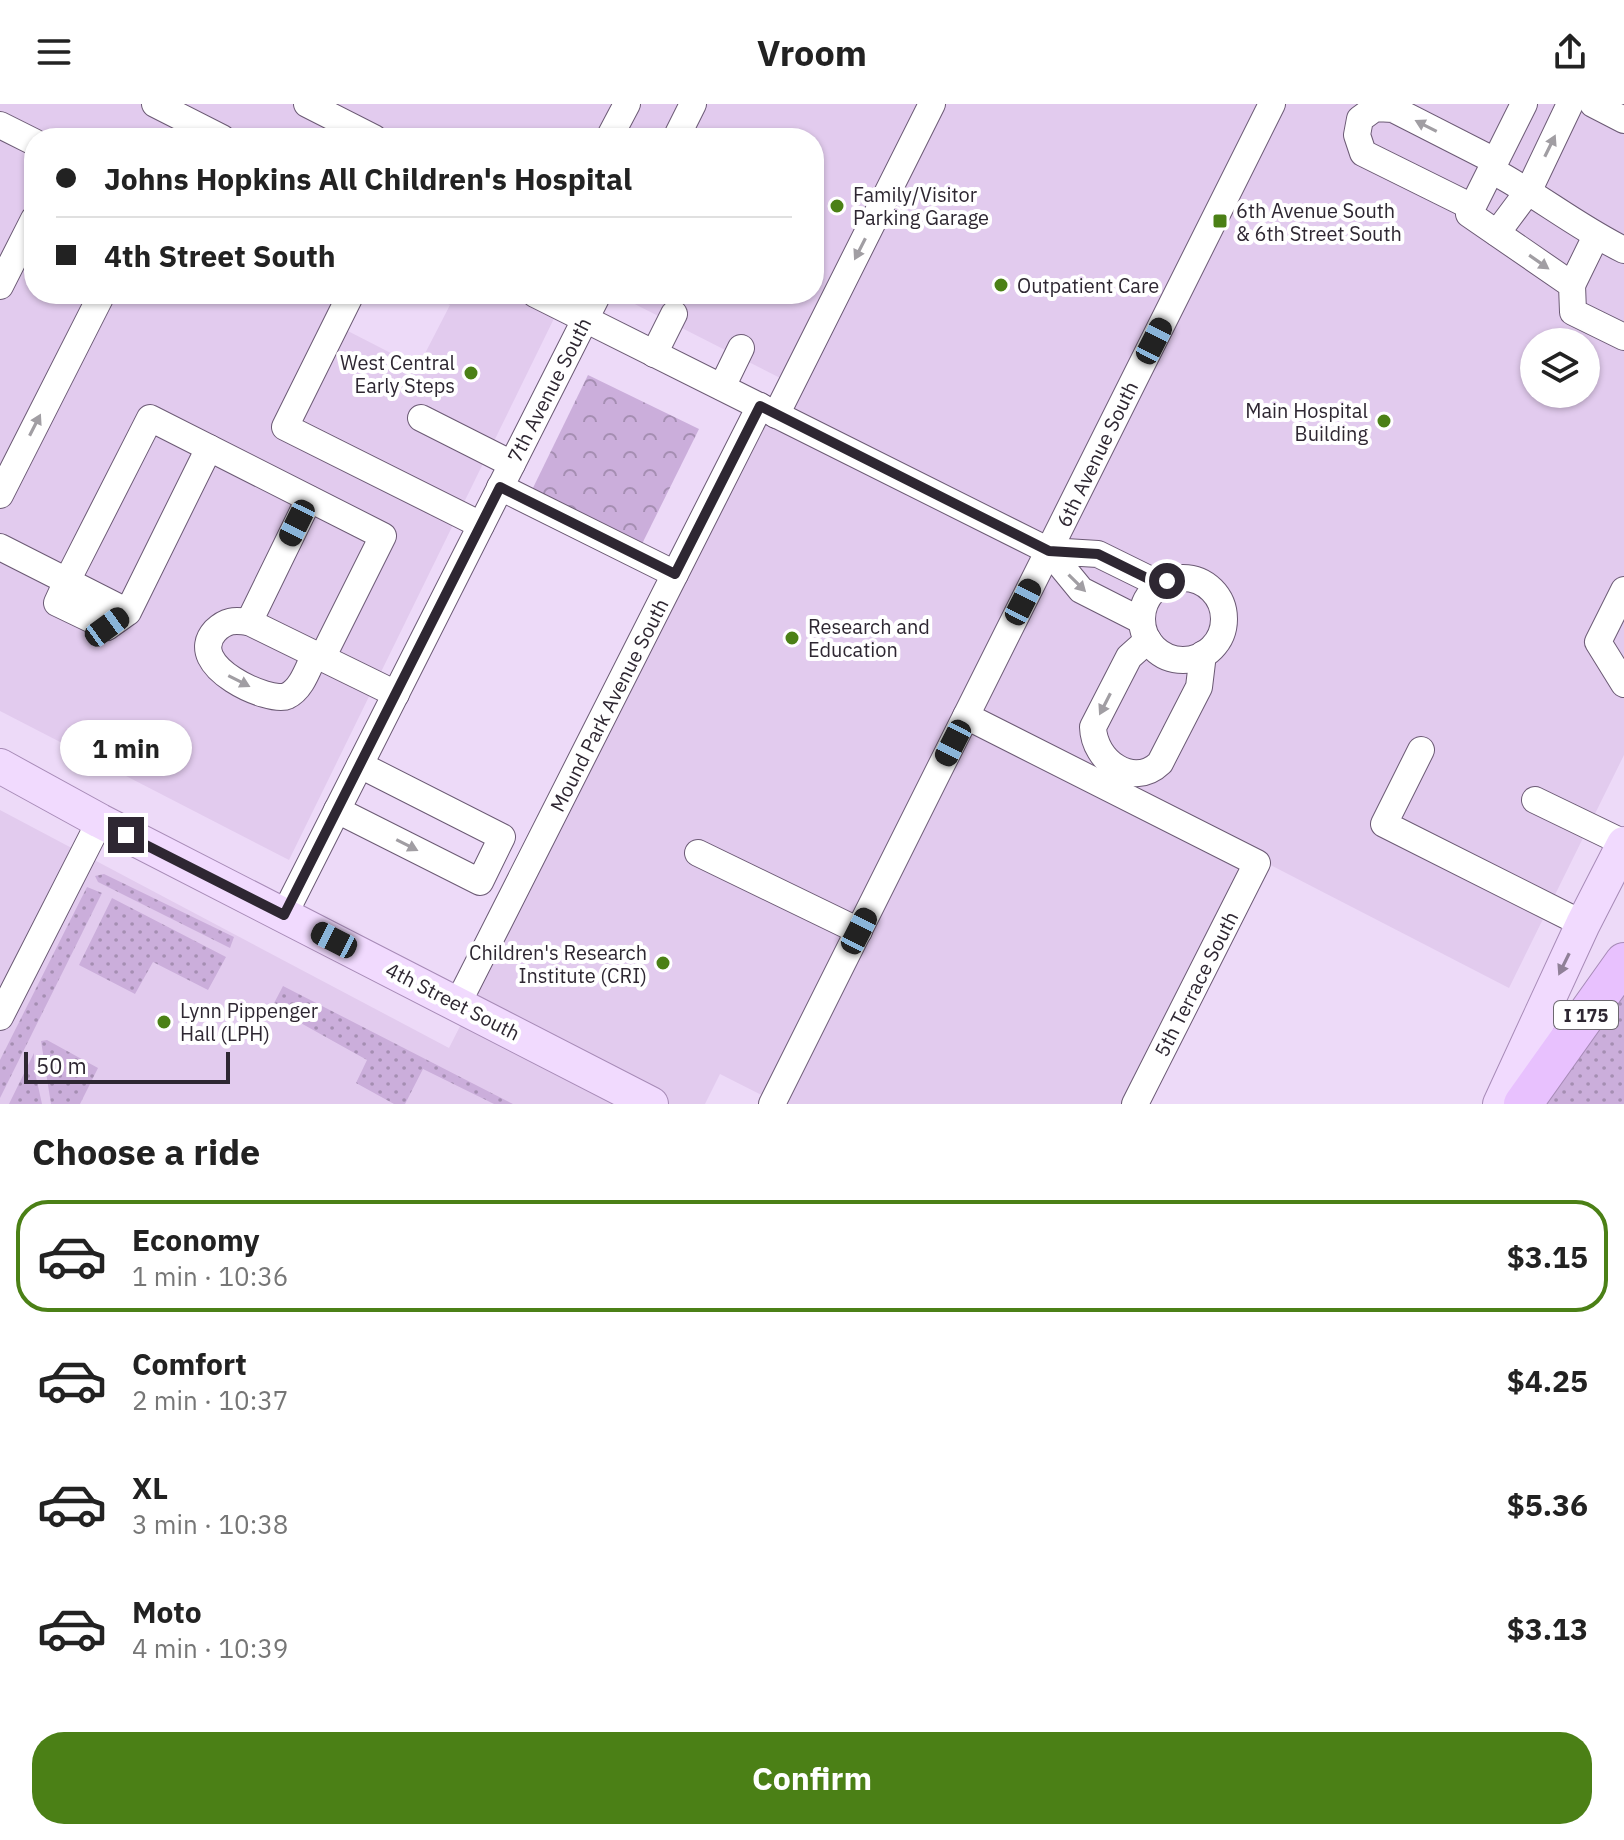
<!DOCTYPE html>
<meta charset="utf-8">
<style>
body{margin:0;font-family:"IBM Plex Sans",sans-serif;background:#f2f2f2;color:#222;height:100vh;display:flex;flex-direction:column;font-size:30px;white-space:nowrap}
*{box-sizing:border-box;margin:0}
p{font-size:26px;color:#767676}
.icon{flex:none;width:44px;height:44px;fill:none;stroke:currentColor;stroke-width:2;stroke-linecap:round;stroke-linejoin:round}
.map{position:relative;height:1000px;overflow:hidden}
.panel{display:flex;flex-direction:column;background:#fff;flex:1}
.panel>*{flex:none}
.banner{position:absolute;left:24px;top:24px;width:800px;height:176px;border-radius:32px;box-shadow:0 2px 6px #0004;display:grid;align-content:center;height:176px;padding:0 32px;background:#fff}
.buttons{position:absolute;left:1520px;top:224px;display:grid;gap:16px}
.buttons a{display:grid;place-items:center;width:80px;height:80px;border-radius:50%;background:#fff;box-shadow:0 2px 6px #0004;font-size:40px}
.scale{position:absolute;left:24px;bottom:20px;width:206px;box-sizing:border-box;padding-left:8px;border:4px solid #2e2732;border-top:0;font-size:22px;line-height:28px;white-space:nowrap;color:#2e2732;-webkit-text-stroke:6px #fff;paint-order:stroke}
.end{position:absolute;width:36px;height:36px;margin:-18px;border:10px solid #2e2732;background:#fff;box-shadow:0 0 0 4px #fff}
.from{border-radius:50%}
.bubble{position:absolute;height:56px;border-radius:28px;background:#fff;box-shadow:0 2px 6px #0004;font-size:26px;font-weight:800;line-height:56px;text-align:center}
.car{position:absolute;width:24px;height:48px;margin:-24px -12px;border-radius:10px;box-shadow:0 0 6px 2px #0007;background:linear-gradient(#222 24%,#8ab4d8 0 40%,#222 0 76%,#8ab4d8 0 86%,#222 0)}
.banner b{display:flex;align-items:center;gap:28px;height:76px;font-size:30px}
.banner b+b{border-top:2px solid #e0e0e0}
.banner i{width:20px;height:20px;background:#222}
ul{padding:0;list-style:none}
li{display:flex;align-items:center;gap:24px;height:112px;margin:0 16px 12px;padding:0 16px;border:4px solid transparent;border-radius:32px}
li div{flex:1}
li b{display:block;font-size:30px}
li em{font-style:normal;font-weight:800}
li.selected{border-color:#4b8016}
li>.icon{width:72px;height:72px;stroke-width:1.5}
h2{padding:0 32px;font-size:36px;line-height:96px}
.cta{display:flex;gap:16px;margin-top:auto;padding:16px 32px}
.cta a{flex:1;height:92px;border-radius:32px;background:#4b8016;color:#fff;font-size:32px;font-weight:800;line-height:92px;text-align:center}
header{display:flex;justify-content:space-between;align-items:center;height:104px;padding:0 32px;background:#fff;font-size:36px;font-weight:800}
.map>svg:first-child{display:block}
.built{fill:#e2cbee;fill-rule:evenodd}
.grass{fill:url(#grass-dots)}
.park{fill:url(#park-crowns)}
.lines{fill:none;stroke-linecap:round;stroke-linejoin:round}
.minor-casing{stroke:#6b5a74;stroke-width:28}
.major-casing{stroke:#a78bb7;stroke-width:36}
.highway-casing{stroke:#a78bb7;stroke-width:40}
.minor{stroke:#fff;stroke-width:26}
.major{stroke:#f1dafe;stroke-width:34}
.highway{stroke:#e8c1fe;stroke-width:38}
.oneway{fill:#a19ea3}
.oneway2{fill:#908098}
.route{stroke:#2e2732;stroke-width:10}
.poi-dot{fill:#4b8016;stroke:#fff;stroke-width:3}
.labels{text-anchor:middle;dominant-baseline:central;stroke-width:8;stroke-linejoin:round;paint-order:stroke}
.shield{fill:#fff;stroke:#6d6870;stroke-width:2}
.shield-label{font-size:18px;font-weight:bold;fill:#2e2732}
.poi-label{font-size:20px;fill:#2e2732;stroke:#fff;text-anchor:start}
.street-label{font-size:20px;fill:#2e2732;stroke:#fff}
</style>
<header><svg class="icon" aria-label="menu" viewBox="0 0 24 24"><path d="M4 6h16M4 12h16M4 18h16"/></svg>Vroom<svg class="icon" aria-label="share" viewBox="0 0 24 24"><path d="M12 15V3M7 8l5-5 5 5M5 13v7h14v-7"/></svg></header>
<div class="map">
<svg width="1624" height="1000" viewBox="0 0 1624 1000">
<defs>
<pattern id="grass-dots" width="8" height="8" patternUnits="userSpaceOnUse" patternTransform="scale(2)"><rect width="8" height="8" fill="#cbaedb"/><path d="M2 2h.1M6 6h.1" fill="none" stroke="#a58eb2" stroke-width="1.8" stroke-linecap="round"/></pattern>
<pattern id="park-crowns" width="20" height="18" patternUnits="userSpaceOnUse" patternTransform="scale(2)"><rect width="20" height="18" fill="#cbaedb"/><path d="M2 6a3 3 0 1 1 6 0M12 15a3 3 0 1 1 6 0" fill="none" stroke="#a58eb2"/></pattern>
</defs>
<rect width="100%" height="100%" fill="#eddaf8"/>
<path class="built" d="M0,0h1624v651l-115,233 -260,-134 -127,250h-343l-59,-30 -15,30h-705v-294l449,238 337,-667 -171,-87h199v-156h-780v156h327l-17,35 74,38 32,-62 -20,-11h136l-277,566 -289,-149zM1534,238h52v52h-52z"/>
<g class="grass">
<path d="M104,770l130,63 -4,11 -132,-66 -3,-6z"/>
<path d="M87,783l15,6 -102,205v-38z"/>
<path d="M112,794l114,59 -18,33 -55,-28 -18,32 -56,-29z"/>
<path d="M283,882l230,118h-19l-71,-35 -18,35h-11l-38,-21 11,-23 -95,-53z"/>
<path d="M1624,889v111h-78z"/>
<path d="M47,936l51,28 -18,36h-29l-10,-63z"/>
<path d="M34,949v15l8,36h-33z"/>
</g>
<path class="park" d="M588,271l111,54 -58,117 -110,-54z"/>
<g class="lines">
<g class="minor-casing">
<g id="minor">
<path d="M155,0l67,34"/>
<path d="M307,0l67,34"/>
<path d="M1524,0l-55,110 103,71 1,27 51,25"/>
<path d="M1593,0l31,16"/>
<path d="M0,21l34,17"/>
<path d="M609,34l18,-34"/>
<path d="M676,34l17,-34"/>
<path d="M1491,66c46,24 86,57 133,80"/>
<path d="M1472,103l-109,-54 -6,-18 3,-16 15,-11 18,1 102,52"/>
<path d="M1497,129l32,-43 41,-86"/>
<path d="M1572,181l24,-49"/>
<path d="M0,182l34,-67"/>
<path d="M351,190l-66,133 196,98"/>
<path d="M535,190l514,257"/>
<path d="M654,250l20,-40"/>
<path d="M722,283l19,-39"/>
<path d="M776,311l156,-311"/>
<path d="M421,314l91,46"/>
<path d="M500,383l175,87"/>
<path d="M0,391l102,-201"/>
<path d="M309,395l-60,123 147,72"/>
<path d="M0,443l67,34 83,-163 233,118 -61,122"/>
<circle cx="1183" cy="515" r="41"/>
<path d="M1624,486l-26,52 26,42"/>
<path d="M128,508l-21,15 -50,-24 10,-22 61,31 81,-164"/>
<path d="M1142,517l-61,-31 -32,-39 49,3 63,31"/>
<path d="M249,518c-15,-2 -23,-2 -34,9 -32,35 56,73 72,65 15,-7 21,-28 28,-42"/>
<path d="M1148,536l-19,17 -36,70c1,34 40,62 67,36l39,-76 4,-33"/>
<path d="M966,612l291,147 -122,241"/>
<path d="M1421,646l-37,74 199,100"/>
<path d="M1535,696l89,43"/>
<path d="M337,706l143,72 22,-45 -142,-72"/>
<path d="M698,749l161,78"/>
<path d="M284,811l314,-621"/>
<path d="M458,899l302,-597"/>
<path d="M0,913l100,-196"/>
<path d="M772,1000l500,-1000"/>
</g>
</g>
<g class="major-casing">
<g id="major">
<path d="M0,662l100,55 551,283"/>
<path d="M1500,1000l83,-180 41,-80"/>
</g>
</g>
<g class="highway-casing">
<path id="highway" d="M1523,1000l101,-142"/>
</g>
<use href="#minor" class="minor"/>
<use href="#major" class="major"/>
<use href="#highway" class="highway"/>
</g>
<defs><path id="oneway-solid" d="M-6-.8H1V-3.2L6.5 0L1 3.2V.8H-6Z" transform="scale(2)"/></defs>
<g class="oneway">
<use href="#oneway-solid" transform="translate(1426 22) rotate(-153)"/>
<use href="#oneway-solid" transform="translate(1550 42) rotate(-64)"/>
<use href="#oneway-solid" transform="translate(860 145) rotate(117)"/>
<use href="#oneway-solid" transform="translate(1539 158) rotate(35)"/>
<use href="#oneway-solid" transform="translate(35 321) rotate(-63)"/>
<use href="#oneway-solid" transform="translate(1077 479) rotate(45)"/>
<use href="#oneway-solid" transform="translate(239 577) rotate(27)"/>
<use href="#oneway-solid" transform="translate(1105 600) rotate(117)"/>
<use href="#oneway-solid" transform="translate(407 741) rotate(27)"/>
</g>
<use class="oneway2" href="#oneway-solid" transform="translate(1564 860) rotate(116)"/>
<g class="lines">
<path class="route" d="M126,731l158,80 216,-428 175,87 85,-168 289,145 49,3 63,31 6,-4"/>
</g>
<g class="poi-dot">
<circle cx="837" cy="102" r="8"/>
<rect x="1212" y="109" width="16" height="16" rx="4"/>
<circle cx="1001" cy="181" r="8"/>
<circle cx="471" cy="269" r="8"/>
<circle cx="1384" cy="317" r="8"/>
<circle cx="792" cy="534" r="8"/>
<circle cx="663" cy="859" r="8"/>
<circle cx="164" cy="918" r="8"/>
</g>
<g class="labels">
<rect class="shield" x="1554" y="897" width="64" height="28" rx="6"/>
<g class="shield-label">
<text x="1586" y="911">I 175</text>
</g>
<g class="poi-label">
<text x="853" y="90">Family/Visitor<tspan x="853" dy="23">Parking Garage</tspan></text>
<text x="1236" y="106">6th Avenue South<tspan x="1236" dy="23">&amp; 6th Street South</tspan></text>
<text x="1017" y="181">Outpatient Care</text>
<text x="455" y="258" text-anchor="end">West Central<tspan x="455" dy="23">Early Steps</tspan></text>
<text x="1368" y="306" text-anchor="end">Main Hospital<tspan x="1368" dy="23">Building</tspan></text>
<text x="808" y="522">Research and<tspan x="808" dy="23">Education</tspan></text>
<text x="647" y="848" text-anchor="end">Children's Research<tspan x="647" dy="23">Institute (CRI)</tspan></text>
<text x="180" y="906">Lynn Pippenger<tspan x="180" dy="23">Hall (LPH)</tspan></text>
</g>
<g class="street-label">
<text transform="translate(549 286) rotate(-63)">7th Avenue South</text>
<text transform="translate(1097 350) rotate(-64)">6th Avenue South</text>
<text transform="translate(609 601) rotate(-63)">Mound Park Avenue South</text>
<text transform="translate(1196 880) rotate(-63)">5th Terrace South</text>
<text transform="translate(453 897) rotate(27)">4th Street South</text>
</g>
</g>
</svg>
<div class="buttons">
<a><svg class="icon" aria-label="layers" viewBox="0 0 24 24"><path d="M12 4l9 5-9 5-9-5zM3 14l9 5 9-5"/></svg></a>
</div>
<div class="scale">50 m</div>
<i class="end from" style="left:1167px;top:477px"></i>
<i class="end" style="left:126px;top:731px"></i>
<div class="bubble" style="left:60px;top:616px;width:132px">1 min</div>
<i class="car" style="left:1154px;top:237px;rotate:27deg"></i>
<i class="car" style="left:297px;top:419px;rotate:206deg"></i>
<i class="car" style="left:1023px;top:498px;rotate:27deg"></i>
<i class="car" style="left:107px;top:523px;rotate:54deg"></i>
<i class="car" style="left:953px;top:639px;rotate:207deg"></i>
<i class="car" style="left:859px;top:827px;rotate:27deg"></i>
<i class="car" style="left:334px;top:836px;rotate:297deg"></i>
<div class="banner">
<b><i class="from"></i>Johns Hopkins All Children's Hospital</b>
<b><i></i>4th Street South</b>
</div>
</div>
<section class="panel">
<h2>Choose a ride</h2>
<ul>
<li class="selected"><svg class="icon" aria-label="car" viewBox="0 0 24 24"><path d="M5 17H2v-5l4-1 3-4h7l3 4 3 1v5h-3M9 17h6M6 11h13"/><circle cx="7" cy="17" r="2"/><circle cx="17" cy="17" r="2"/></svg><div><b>Economy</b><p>1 min · 10:36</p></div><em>$3.15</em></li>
<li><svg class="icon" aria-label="car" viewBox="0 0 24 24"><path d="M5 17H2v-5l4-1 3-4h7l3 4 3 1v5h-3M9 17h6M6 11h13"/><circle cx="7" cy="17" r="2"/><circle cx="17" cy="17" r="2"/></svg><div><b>Comfort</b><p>2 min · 10:37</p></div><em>$4.25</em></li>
<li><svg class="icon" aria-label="car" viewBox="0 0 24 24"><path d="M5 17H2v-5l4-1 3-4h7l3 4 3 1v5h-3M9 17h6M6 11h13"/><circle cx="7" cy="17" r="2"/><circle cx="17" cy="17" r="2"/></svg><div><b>XL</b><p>3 min · 10:38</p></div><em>$5.36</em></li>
<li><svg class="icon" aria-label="car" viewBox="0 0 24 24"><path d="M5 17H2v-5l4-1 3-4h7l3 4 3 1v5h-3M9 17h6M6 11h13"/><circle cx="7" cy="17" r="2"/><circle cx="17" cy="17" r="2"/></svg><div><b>Moto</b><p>4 min · 10:39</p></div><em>$3.13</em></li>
</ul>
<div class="cta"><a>Confirm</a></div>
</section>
